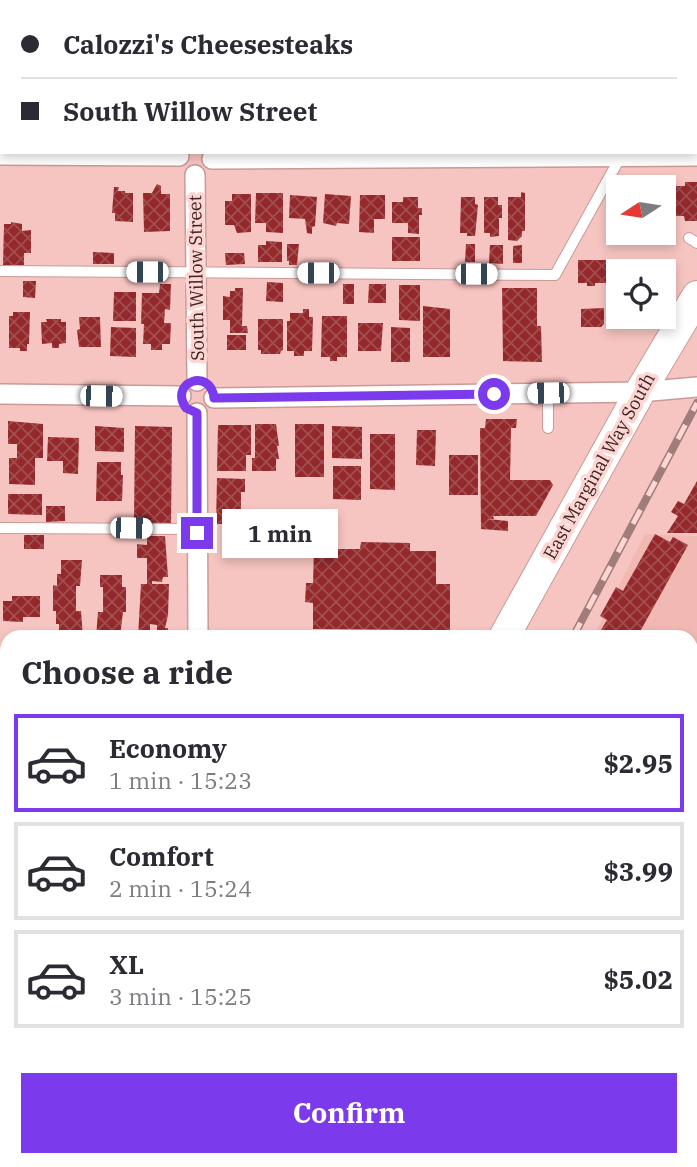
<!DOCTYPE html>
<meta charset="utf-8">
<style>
body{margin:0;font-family:"IBM Plex Serif",serif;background:#f2f2f3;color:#2b2b33;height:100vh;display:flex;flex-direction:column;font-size:26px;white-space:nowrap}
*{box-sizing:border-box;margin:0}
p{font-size:23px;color:#7c7c81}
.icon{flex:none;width:38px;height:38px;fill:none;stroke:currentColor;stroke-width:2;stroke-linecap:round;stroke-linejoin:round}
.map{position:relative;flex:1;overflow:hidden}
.drawer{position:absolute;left:0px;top:630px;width:698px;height:537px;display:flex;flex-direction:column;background:#fff;border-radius:21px 21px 0 0;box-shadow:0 4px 10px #0003}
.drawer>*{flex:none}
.guide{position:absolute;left:0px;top:0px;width:698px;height:154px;box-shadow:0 4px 10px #0003;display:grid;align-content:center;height:154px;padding:0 21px;background:#fff}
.needle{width:46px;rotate:258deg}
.controls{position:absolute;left:606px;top:175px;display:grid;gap:14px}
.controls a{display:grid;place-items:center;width:70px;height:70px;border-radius:0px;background:#fff;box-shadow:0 4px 10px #0003;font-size:35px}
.end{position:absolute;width:32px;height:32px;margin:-16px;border:9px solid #7c3aed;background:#fff;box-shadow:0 0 0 4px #fff}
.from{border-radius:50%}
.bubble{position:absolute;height:49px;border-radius:0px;background:#fff;box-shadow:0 4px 10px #0003;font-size:23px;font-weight:700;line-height:49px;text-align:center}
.car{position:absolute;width:21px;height:42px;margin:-21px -10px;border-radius:9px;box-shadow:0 0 5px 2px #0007;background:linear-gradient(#fff 24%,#345 0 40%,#fff 0 76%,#345 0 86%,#fff 0)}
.guide b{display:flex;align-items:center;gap:24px;height:66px;font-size:26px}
.guide b+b{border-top:2px solid #e1e1e2}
.guide i{width:18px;height:18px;background:#2b2b33}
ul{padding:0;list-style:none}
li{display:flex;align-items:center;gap:21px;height:98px;margin:0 14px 10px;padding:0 7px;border:4px solid #e1e1e2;border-radius:0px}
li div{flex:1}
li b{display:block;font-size:26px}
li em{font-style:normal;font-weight:700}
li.active{border-color:#7c3aed}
li>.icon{width:63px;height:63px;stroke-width:1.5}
h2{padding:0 21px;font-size:32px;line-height:84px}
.action{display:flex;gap:14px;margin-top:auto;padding:14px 21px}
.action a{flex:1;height:80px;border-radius:0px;background:#7c3aed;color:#fff;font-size:28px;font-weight:700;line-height:80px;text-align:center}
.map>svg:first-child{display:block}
.built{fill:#f1b8b4}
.grass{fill:url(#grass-tufts)}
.building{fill:url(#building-cross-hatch)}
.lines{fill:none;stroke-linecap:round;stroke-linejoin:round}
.service-casing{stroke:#c99a96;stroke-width:12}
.minor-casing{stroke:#c99a96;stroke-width:22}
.tertiary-casing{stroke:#c99a96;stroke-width:27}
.primary-casing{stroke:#c99a96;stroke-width:32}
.service{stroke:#fff;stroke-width:10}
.minor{stroke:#fff;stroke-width:19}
.tertiary{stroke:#fff;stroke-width:24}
.primary{stroke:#fff;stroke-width:30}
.rail-casing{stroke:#a07c7a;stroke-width:8}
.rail{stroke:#fed5d2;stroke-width:5;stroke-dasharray:16;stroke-linecap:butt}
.route{stroke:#7c3aed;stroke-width:9}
.labels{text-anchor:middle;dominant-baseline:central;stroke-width:7;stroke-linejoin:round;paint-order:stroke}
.street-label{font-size:18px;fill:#382524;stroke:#fed5d2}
</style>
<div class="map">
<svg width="697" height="1167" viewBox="0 0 697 1167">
<defs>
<pattern id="grass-tufts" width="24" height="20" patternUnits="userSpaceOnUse" patternTransform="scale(1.75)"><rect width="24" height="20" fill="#de938e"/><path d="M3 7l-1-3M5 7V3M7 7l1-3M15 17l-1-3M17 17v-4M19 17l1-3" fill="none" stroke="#b57874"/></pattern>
<pattern id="building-cross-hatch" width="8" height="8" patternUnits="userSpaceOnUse" patternTransform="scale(1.75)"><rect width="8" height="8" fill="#95282b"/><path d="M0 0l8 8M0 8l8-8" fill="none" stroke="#a04e50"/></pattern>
</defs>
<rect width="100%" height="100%" fill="#f7c5c1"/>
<g class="built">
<path d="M645,534l52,2v631h-180l-2,-7h176v-523h-98z"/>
<path d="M0,695h7v465h166l-4,7h-169z"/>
<path d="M300,1160h178l2,7h-184z"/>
</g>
<path class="grass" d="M39,1160h134l-4,7h-134z"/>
<g class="building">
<path d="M685,182h12v39h-12l-1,-5h-21v-30h22z"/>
<path d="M157,184l4,2v8h9v37l-26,1 -1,-39h9z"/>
<path d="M114,187h5l-1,4h7v2h8v29l-18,-1v-8h-3z"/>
<path d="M521,192l4,1v38h-3v5l-5,5 -9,-1v-43h13z"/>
<path d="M256,193h27v40l-17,-1v-9h-11z"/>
<path d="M232,194h19v38l-14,1 -3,-8h-9v-24h7z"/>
<path d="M325,194l26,2 -2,28 -12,-1 -1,3 -13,-3z"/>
<path d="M290,195l27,2 -2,29 -3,1v7l-5,-1 -2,-14 -16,-1z"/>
<path d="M360,195h25v24h-11v14l-15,-1z"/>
<path d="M403,197h15v11h4v7h-3v19l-11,-1v-10h-16v-21h11z"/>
<path d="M461,197h14v7l3,1 -3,31h-8v-3h-7z"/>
<path d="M484,197h14v8h4v13h-3v18l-9,1v-4h-6z"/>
<path d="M11,222l11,2v7l9,-1v23h-7v12h-21l1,-41h7z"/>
<rect x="392" y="237" width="28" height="24"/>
<path d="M266,241l16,1v20h-24v-17h8z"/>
<path d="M287,244h12l-2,21h-8v-4h-2z"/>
<path d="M466,244h9v18h-10z"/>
<path d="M490,245h13v19l-14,-1z"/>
<path d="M522,245v18h-9v-17z"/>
<path d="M93,252l21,1v11h-21z"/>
<path d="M225,253h19l1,11 -19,1z"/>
<path d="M578,260h88v22h-3v-11h-45v16h-11v-4h-12v3h-8v-3h-9z"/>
<path d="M23,281h13l-1,17 -12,-1z"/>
<path d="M267,282l16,1v19l-17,-1z"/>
<path d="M160,284h11l-1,26 -5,-1 -1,14h7l-1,21h-8v6h-11v-6h-8l1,-20h-3l1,-31h17z"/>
<rect x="343" y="284" width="11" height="20"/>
<path d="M369,284h17v19h-18z"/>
<path d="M399,285h21v36l-21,-1z"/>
<path d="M235,288h8l-1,38h5l1,7h-18v-13h-7v-24l7,1v-6h5z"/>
<path d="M502,288h35v38h4l1,36 -39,-1z"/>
<path d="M114,292h22v29h-23z"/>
<path d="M614,305h4v12h26v6l-4,4 -31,1v-20h5z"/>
<path d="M423,306l27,3v48h-27z"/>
<path d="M604,308v16l-3,3h-20v-18z"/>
<path d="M303,309h6v8h4l-1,34h-8v5h-10v-5h-7v-30h3v-8h13z"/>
<path d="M13,312h17l-1,32h-2v7h-7v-3h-11v-32h4z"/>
<path d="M322,316h25v41h-10v4h-7v-4h-9z"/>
<path d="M79,317h21l1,30h-22l-2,-17 3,-1z"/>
<path d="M46,319h15v3h5v21l-7,1v4h-7v-5l-10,1 -1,-22h6z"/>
<path d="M258,319h25v31l-2,1 -1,3h-19v-4h-3z"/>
<path d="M358,323h25l-2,28h-23z"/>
<path d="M111,327l25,1v29l-26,-1z"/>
<path d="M391,327l19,1v34h-19z"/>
<rect x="227" y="335" width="19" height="15"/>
<path d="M486,419h31l-1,9h-5l-1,52h40l3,5 -17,31h-43l1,3h-7l21,2v10l-27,-2 -1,-101h5z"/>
<path d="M8,421l35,3v34h-8v27l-26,-1v-26h8v-14h-9z"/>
<path d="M255,424h21l3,22h-2l2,13h-3v12h-24v-13h3z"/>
<rect x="295" y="424" width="29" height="53"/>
<path d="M218,425h33v30h-5v16h-29z"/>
<path d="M95,426l29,2v24l-29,-1z"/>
<path d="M135,426l37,1 -1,101h-27v-7h-10z"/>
<path d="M332,426l30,1v32l-30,-1z"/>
<path d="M417,430h19l-1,36 -19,-1z"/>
<path d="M370,434h25v56l-25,-1z"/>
<path d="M48,437l31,1 -1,36 -15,-1v-12h-16z"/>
<rect x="449" y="455" width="29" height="40"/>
<path d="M97,462h24v13h2l-1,26h-26z"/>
<path d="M333,466h28v34l-28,-1z"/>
<path d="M217,478l28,1v13h-4v19h4v13h-29z"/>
<path d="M697,481v52h-30l11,-17 -7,-4 7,-11 6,3z"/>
<path d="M8,494h34v21l-34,-1z"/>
<path d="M46,506h19v15l-19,1z"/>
<path d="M655,534l15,8 3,-5 15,8 -51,92h-24l-12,-7 6,-10 -7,-4 16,-29 7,4z"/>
<rect x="24" y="535" width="20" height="14"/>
<path d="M147,536h18l3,41h-5l-1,5 -10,-1v3h17l-1,31 -3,13h3v9h-11v-12l-7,-1v13h-12l3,-53h6v-26h-10v-14l10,1z"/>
<path d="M361,542l49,1v8h26v33h14v53h-26v-7l-111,-1v-26l-8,-1 1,-19h7l1,-34h46z"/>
<path d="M61,560h21l-2,26h-4v25h5l2,26 -24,-1v-12h-3v-13h-3v-26l4,1v-12h4z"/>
<path d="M100,575h22v12h4v25h-3l-3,25h-24l2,-25h5v-25h-3z"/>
<path d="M12,596h28v21h-17v5l-20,-1v-20h9z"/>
<path d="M0,982l7,4v109l-7,-4z"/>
<path d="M691,1155l4,12h-176l-1,-7h173z"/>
<path d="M350,1160h31l1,7h-31z"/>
<path d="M395,1160h35l2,7h-35z"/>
</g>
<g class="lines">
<g class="service-casing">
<g id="service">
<path d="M0,33h2"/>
<path d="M689,238l8,5"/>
<path d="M0,271l555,4 66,-119"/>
<path d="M548,428v-35"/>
<path d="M0,528l197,1"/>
<path d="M285,636v1"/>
<path d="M251,637v-1"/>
<path d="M321,1160l1,7"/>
<path d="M290,1167l3,-7"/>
</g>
</g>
<g class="minor-casing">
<g id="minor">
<path d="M197,2v-2"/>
<path d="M0,155l179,1"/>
<path d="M212,159l485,-3"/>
<path d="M195,175l2,206"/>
<path d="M0,394l181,2"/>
<path d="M214,398l426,-6 57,-5"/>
<path d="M197,413l1,224"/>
<path d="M233,1160l11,7"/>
<path d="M498,1160l2,7"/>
</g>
</g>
<g class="tertiary-casing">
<g id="tertiary">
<path d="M682,0v2"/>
<path d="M696,68l1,2"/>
<path d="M0,666h7"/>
</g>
</g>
<g class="primary-casing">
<g id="primary">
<path d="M504,637l136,-245 57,-96"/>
<path d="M209,1167l4,-7"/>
</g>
</g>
<use href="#service" class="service"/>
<use href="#minor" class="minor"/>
<use href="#tertiary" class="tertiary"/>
<use href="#primary" class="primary"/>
<g class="rail-casing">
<g id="rail">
<path d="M573,637l124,-234"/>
<path d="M691,1112l6,28"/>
<path d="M491,1160l1,7"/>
<path d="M281,1167l3,-7"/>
</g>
</g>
<use href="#rail" class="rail"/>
</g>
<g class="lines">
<path class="route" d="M197,533v-120l-11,-5c-18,-26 25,-41 28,-10l280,-4"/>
</g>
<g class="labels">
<g class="street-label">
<text transform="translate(196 278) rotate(-91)">South Willow Street</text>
<text transform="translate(599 466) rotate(-61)">East Marginal Way South</text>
</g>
</g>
</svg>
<div class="controls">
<a><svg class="needle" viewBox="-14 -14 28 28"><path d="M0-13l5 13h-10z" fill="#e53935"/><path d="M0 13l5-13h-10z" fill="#7c7c81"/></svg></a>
<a><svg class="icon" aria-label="locate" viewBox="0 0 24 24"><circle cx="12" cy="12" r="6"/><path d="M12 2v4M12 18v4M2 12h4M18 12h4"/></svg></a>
</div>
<i class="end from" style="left:494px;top:394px"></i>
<i class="end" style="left:197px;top:533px"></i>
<div class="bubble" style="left:222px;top:509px;width:116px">1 min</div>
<i class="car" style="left:147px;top:272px;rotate:270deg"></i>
<i class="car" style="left:318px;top:273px;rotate:270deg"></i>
<i class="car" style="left:476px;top:274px;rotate:90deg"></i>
<i class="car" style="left:548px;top:393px;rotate:269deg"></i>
<i class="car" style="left:101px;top:396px;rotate:91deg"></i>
<i class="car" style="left:131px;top:528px;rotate:91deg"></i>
<div class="guide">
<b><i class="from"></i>Calozzi's Cheesesteaks</b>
<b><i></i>South Willow Street</b>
</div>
<section class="drawer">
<h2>Choose a ride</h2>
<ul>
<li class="active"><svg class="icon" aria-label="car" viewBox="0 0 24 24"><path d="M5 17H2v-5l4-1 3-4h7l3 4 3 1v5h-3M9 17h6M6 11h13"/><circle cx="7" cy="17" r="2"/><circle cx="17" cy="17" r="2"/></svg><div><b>Economy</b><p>1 min · 15:23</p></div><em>$2.95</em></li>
<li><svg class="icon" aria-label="car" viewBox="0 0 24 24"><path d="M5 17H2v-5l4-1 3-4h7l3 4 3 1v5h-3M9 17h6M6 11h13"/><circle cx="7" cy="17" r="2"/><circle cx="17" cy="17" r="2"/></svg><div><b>Comfort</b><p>2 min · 15:24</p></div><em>$3.99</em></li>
<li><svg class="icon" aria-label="car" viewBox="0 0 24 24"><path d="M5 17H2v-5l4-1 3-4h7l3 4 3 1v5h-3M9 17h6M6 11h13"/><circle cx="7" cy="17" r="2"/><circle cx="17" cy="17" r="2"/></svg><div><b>XL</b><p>3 min · 15:25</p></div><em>$5.02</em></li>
</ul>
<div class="action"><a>Confirm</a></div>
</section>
</div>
